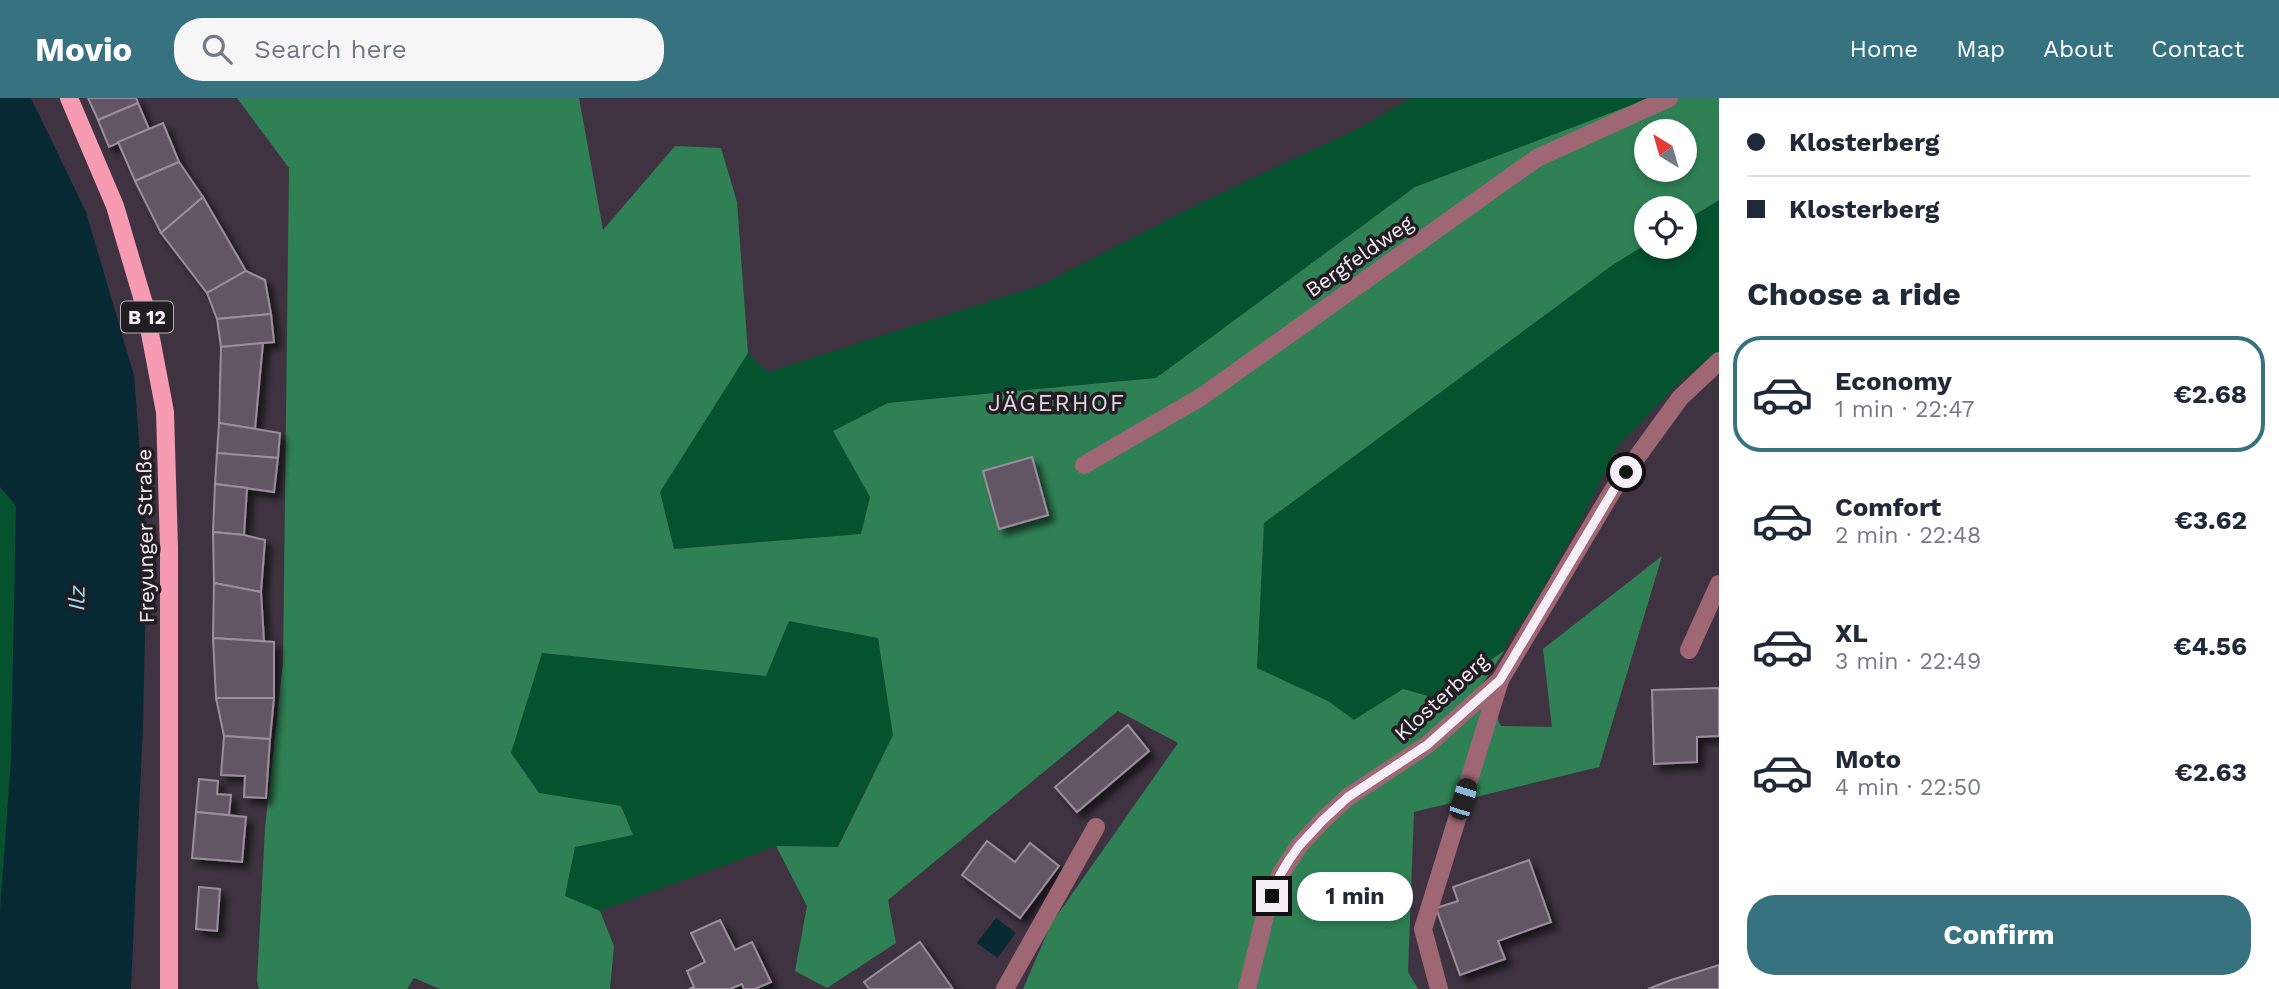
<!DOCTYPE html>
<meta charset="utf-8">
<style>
body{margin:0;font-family:"Work Sans",sans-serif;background:#f6f6f7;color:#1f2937;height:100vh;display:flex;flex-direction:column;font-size:26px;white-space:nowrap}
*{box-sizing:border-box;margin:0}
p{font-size:23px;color:#747a83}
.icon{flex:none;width:38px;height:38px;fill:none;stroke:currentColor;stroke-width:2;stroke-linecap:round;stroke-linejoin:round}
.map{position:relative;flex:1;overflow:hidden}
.sheet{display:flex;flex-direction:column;background:#fff;width:560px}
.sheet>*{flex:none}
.guide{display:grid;align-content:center;height:154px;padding:0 28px;background:#fff}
.needle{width:46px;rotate:323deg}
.fabs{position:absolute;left:1634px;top:21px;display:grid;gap:14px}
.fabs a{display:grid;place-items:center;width:63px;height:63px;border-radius:50%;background:#fff;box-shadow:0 4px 10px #0003;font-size:35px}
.end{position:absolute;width:32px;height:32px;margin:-16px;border:9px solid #f5eef7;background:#111;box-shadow:0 0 0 4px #111}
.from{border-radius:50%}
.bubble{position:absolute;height:49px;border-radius:24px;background:#fff;box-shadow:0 4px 10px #0003;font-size:23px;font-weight:700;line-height:49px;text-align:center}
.car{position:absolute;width:21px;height:42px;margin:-21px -10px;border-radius:9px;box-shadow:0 0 5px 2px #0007;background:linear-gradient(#222 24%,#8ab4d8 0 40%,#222 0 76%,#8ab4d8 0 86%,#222 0)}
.guide b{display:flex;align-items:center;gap:24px;height:66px;font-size:26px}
.guide b+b{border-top:2px solid #e0e1e3}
.guide i{width:18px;height:18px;background:#1f2937}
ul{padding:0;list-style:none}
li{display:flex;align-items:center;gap:21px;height:116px;margin:0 14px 10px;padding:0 14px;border:4px solid transparent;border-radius:28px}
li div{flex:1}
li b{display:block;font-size:26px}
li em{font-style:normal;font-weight:700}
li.current{border-color:#367280}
li>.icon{width:63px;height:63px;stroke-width:1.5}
h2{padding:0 28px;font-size:32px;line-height:84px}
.action{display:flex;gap:14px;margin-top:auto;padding:14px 28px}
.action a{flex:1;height:80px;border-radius:28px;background:#367280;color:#fff;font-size:28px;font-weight:700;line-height:80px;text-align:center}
header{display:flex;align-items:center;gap:42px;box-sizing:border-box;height:98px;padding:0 35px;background:#367280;color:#fff}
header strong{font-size:33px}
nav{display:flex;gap:38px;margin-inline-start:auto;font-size:24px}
.search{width:490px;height:63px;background:#f6f6f7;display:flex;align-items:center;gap:18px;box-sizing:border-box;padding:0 24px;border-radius:28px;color:#747a83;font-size:26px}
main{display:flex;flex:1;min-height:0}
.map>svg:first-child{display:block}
.green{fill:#05522f}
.forest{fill:#2f8155;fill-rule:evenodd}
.water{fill:#072933}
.building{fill:#625665;stroke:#9b8d9d;stroke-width:2;filter:url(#shadow)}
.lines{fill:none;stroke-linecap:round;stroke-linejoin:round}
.minor{stroke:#9f6774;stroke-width:18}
.major{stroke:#f79bb2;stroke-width:18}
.route{stroke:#f5eef7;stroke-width:9}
.labels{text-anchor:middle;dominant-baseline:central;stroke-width:7;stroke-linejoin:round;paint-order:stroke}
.shield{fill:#221d23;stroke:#b6afb7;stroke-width:2}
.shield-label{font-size:19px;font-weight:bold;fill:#f5eef7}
.street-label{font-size:21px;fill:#f5eef7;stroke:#221d23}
.neighbourhood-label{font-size:23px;letter-spacing:2px;fill:#e4d5e7;stroke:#221d23}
.water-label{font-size:23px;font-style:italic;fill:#95dff9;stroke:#221d23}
</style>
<header>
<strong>Movio</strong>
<div class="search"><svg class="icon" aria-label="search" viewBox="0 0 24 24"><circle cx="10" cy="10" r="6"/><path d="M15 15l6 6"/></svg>Search here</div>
<nav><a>Home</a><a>Map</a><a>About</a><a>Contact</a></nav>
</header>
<main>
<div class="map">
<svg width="1719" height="891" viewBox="0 0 1719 891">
<defs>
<filter id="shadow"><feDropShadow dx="6" dy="6" stdDeviation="3.5" flood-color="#0009"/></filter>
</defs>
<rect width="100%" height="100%" fill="#3f3341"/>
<g class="green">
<path d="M1411,0h239l-235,89 -259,191 -268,25 -55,28 37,66 -9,37 -187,15 -14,-57 88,-139 20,19 273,-87 161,-83 159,-75z"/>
<path d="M1719,102v151l-39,31 -63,65 -34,70 -53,94 -21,28 -4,11 -70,48 -32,-9 -49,32 -26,-20 -71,-33 7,-145 350,-259 33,-20v3h38v-26z"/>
<path d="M0,389l16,18 -5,255 -11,150z"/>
<path d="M789,523l89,17 15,97 -56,112 -61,-1 -176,65 -35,-15 10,-49 57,-13 -10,-27 -83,-14 -28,-41 31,-99 224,23z"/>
</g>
<path class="forest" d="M237,0h342l24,132 72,-84 46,2 16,54 11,151 -88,139 14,57 187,-15 9,-37 -37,-66 55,-28 268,-25 259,-191 235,-89h69v102l-34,21v-13h-38v36l-33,20 -350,259 -7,145 71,33 26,19 49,-31 32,9 70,-48 -29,44 19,20 6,12 51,1 -9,-78 119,-93 -63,211 -185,45 -6,160 10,17h-395l28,-65 127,-181 -60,-32 -230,189 8,43 -69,45 -32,-17 12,-65 -31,-60 62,1 55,-112 -15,-97 -89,-17 -23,55 -224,-23 -31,100 28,40 82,13 12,29 -58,12 -10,49 35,15 14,35 -4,43h-170l-26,-11 -7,11h-148l-2,-8 8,-153 18,-165 6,-495zM1647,33h38v39h-38z"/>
<g class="water">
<path d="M0,0h31l55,114 48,163 13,170 -4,179 -12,265h-131v-79l11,-150 5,-254 -16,-19z"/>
<path d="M996,820l20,15 -19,25 -20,-15z"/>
</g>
<g class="building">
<path d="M88,0h48l2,5 -40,17z"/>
<path d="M138,5l11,26 -40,18 -11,-27z"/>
<path d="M163,25l16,39 -44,19 -17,-39z"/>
<path d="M179,64l24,35 -42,36 -26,-52z"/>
<path d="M203,99l43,74 -39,22 -46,-60z"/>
<path d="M246,173l19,9 6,34 -54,5 -10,-26z"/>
<path d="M271,216l3,28 -53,5 -4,-28z"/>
<path d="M263,245l-8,86 -36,-6 2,-76z"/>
<path d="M219,325l61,10 -2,25 -61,-5z"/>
<path d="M217,355l61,5 -4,34 -59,-8z"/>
<path d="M1032,359l16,58 -49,14 -16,-58z"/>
<path d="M215,386l32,4 -3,47 -31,-3z"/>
<path d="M213,434l31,3 21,5 -4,52 -47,-9z"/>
<path d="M214,485l47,9 3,49 -51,-3z"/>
<path d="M213,540l61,4v56h-58z"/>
<path d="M1719,590v48l-22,1v25l-43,2 -2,-74z"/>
<path d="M216,600h58l-4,41 -46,-3z"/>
<path d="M1128,627l21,26 -72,61 -22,-25z"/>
<path d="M224,638l46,3 -4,59 -22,-1 1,-21 -24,-1z"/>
<path d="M199,681l19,2 -1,13 14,1 -2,20 -33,-3z"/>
<path d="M196,714l50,5 -4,45 -50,-4z"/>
<path d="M987,743l28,21 15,-19 29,23 -39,52 -58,-43z"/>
<path d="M1529,762l22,62 -53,19 7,18 -45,16 -24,-67 22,-7 -5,-14z"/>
<path d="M199,789l21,2 -3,42 -21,-2z"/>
<path d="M720,822l15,30 17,-8 19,40 -16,7h-11l-2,-5 -12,5h-41l5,-2 -7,-16 18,-9 -14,-29z"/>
<path d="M920,844l33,47h-84l-5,-7z"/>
<path d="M1719,867v24h-71l23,-9z"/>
</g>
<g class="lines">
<g class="minor">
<path d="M1084,367l117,-68 336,-239 132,-60"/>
<path d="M1689,552l30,-66"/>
<path d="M1005,891l91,-162"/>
<path d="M1247,891l18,-73 15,-41 19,-29 24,-26 25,-23 79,-52 73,-65 113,-190 67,-92 39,-37"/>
<path d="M1439,891l-16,-60 77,-249"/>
</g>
<path class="major" d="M69,0l46,108 30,101 20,105 4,136v441"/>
</g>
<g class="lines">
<path class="route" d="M1272,798l8,-21 9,-15 10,-14 24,-26 25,-23 79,-52 73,-65 113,-189 13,-19"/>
</g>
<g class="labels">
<rect class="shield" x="121" y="203.5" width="52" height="31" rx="5"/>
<g class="shield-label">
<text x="147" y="219">B 12</text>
</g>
<g class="street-label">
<text transform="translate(1359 158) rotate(-35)">Bergfeldweg</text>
<text transform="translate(145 438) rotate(-91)">Freyunger Straße</text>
<text transform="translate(1441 599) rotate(-42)">Klosterberg</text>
</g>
<g class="neighbourhood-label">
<text x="1057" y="305">JÄGERHOF</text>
</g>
<g class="water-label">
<text transform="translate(77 500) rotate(-89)">Ilz</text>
</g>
</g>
</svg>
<div class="fabs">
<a><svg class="needle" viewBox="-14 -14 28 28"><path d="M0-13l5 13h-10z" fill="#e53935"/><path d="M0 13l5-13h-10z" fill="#747a83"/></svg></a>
<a><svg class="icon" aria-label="locate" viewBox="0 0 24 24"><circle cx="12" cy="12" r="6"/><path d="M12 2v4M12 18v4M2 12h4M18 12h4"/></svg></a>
</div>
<i class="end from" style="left:1626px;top:374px"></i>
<i class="end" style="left:1272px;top:798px"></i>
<div class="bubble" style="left:1297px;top:774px;width:116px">1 min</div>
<i class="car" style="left:1463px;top:701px;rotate:17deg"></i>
</div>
<section class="sheet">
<div class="guide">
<b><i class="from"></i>Klosterberg</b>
<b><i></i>Klosterberg</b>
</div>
<h2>Choose a ride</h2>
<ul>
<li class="current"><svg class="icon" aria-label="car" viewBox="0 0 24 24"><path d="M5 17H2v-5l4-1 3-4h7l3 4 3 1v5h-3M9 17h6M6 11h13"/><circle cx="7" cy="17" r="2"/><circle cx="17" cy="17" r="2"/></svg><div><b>Economy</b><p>1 min · 22:47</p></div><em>€2.68</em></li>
<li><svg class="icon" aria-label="car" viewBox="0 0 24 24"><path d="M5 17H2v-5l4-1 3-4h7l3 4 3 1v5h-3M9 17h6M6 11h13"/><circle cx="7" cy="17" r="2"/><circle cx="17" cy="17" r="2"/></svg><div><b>Comfort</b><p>2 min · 22:48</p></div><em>€3.62</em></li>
<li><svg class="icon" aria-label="car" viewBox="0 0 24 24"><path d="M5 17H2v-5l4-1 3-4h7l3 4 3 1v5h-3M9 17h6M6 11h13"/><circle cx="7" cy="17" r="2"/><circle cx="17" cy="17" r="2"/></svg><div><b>XL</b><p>3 min · 22:49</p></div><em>€4.56</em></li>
<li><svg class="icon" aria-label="car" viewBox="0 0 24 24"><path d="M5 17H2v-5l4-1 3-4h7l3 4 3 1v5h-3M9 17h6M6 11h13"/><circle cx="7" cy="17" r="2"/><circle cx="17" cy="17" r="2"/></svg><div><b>Moto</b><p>4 min · 22:50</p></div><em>€2.63</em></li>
</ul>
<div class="action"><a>Confirm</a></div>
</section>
</main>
